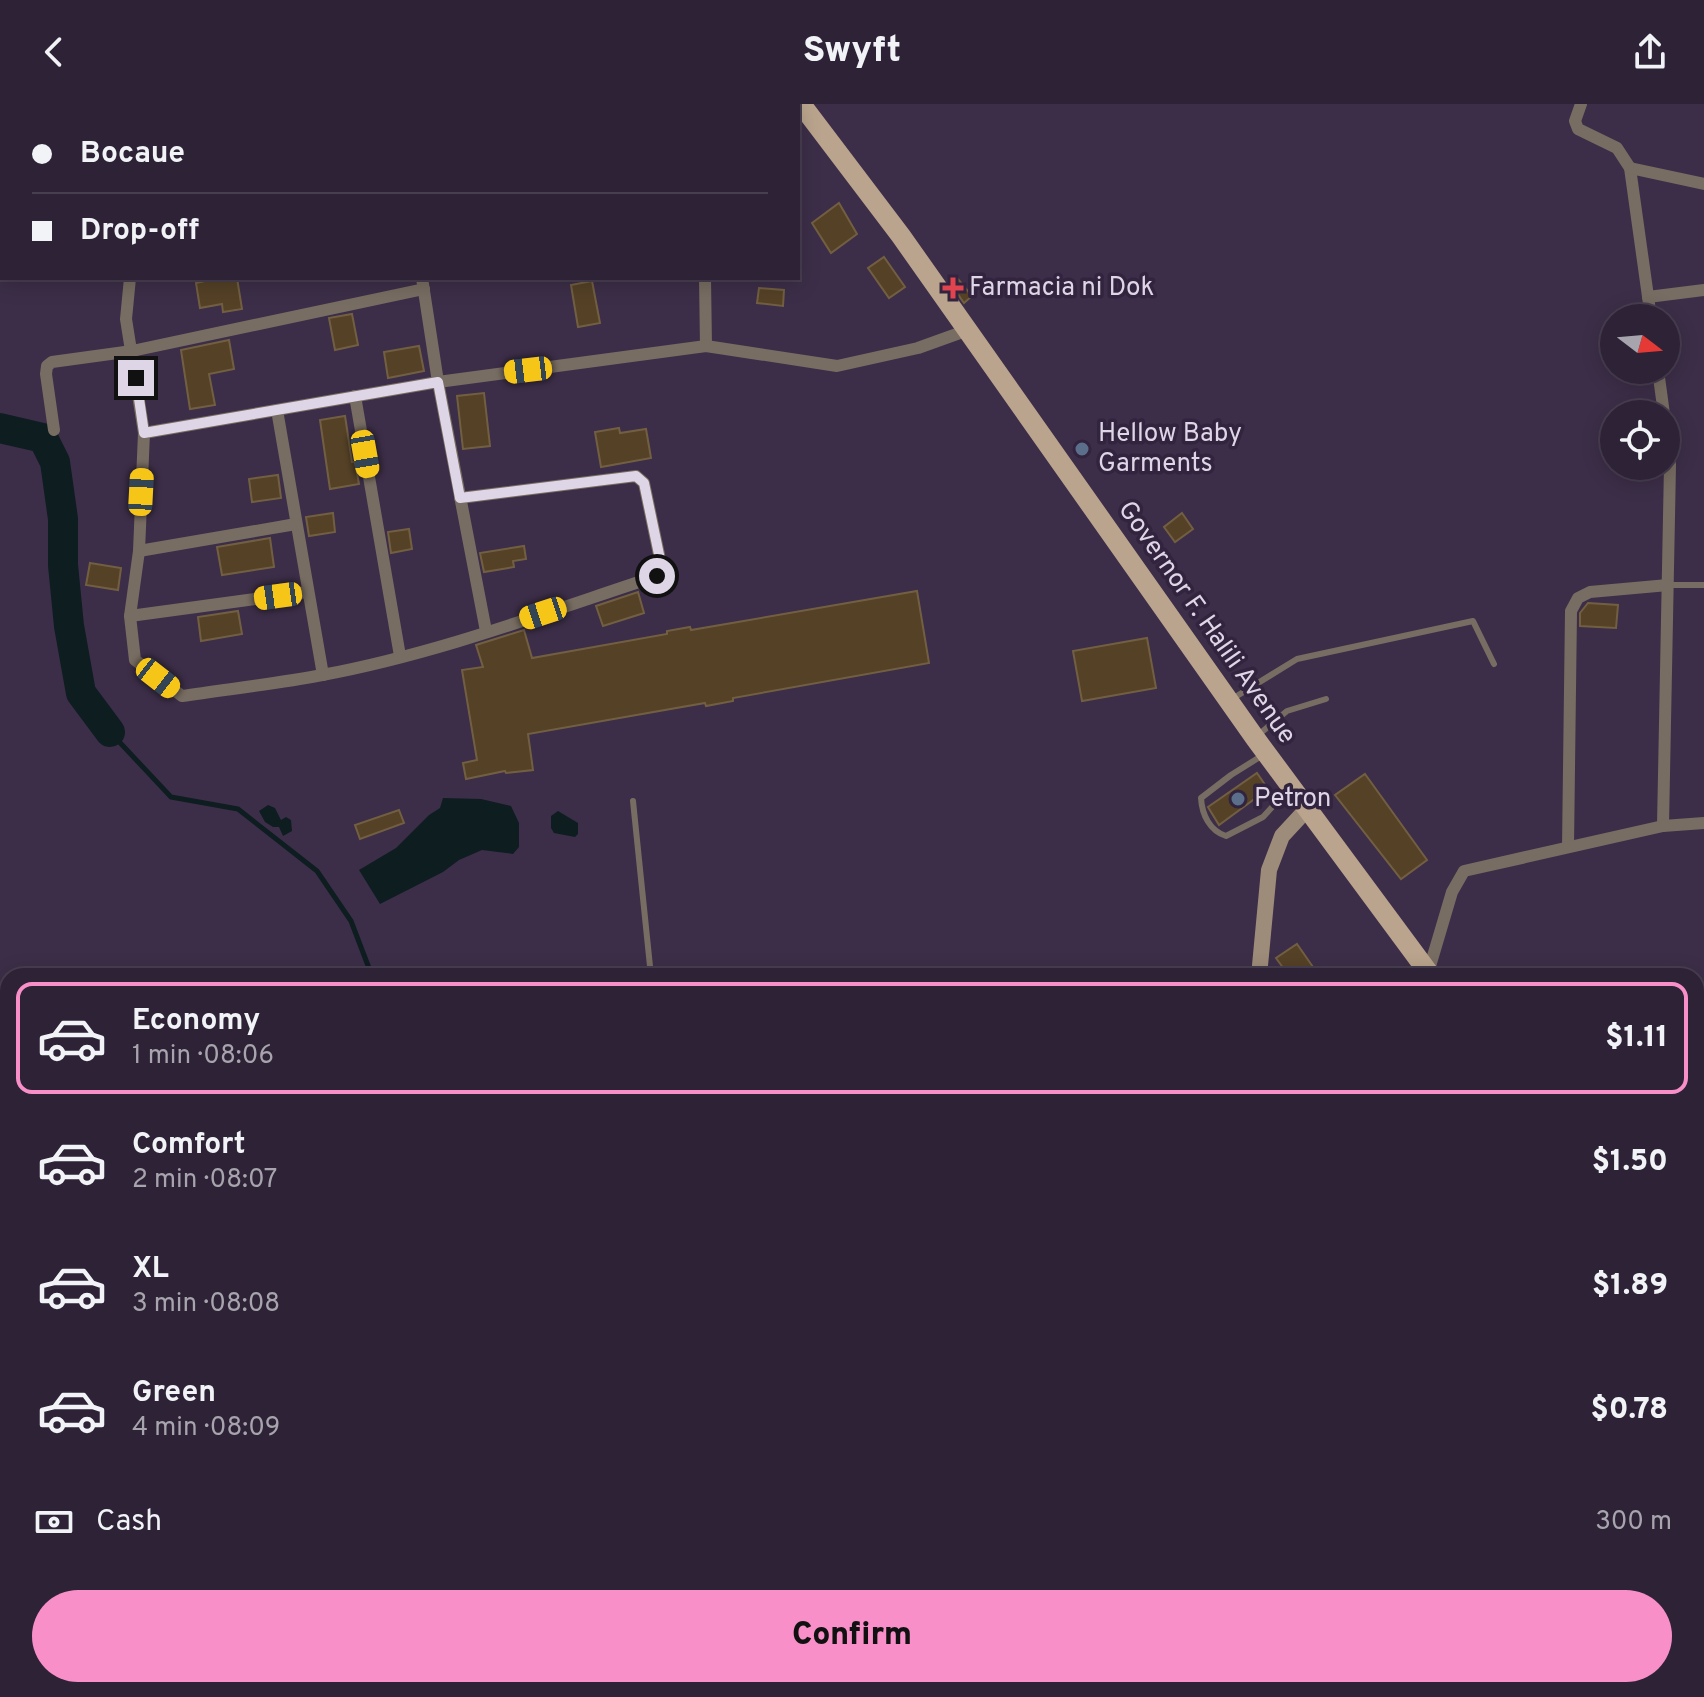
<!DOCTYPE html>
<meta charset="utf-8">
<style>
body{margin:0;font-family:Overpass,sans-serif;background:#352a3e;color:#f1f3f6;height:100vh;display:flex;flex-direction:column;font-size:30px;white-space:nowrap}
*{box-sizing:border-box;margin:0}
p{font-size:26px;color:#a7a4ad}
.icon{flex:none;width:44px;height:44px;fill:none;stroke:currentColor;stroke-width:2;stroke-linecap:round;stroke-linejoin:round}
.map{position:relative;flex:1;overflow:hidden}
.drawer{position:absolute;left:0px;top:864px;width:1704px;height:730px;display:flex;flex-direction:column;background:#2d2236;border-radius:24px 24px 0 0;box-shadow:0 4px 20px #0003,0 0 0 2px #483f51}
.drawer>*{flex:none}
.guide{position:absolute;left:0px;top:0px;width:800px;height:176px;box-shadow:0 4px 20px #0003,0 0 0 2px #483f51;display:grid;align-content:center;height:176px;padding:0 32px;background:#2d2236}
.needle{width:52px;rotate:106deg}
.buttons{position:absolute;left:1600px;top:200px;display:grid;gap:16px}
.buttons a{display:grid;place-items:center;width:80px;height:80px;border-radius:50%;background:#2d2236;box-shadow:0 4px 20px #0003,0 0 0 2px #483f51;font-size:40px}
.end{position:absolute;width:36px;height:36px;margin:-18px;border:10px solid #ded6e6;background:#111;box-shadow:0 0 0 4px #111}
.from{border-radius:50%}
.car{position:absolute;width:24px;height:48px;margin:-24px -12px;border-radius:10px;box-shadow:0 0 6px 2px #0007;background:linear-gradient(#f5c518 24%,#345 0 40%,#f5c518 0 76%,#345 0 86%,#f5c518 0)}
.guide b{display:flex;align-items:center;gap:28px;height:76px;font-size:30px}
.guide b+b{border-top:2px solid #483f51}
.guide i{width:20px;height:20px;background:#f1f3f6}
ul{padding:14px 0 0;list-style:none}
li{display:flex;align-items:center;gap:24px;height:112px;margin:0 16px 12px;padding:0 16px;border:4px solid transparent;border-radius:16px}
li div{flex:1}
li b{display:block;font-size:30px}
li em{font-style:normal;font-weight:800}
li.selected{border-color:#f98fc8}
li>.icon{width:72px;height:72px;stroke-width:1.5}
.pay{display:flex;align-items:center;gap:20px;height:88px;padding:0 32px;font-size:30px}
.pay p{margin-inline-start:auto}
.primary-button{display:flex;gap:16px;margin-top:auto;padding:16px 32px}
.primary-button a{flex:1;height:92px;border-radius:48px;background:#f98fc8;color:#111;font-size:32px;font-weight:800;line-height:92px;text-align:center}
header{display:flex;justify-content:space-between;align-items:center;height:104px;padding:0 32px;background:#2d2236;font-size:36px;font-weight:800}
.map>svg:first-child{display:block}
.water{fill:#0e1d20}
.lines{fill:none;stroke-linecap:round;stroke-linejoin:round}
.stream{stroke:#0e1d20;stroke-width:5}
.river{stroke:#0e1d20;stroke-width:30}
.building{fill:#544126;stroke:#725f42;stroke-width:2}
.lane{stroke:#786d62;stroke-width:6}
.street{stroke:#786d62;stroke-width:12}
.secondary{stroke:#9e8c7a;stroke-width:16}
.primary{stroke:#baa48d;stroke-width:20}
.route{stroke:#ded6e6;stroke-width:10}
.health-dot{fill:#e0444e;stroke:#32243e;stroke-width:3}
.service-dot{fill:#5c6f8a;stroke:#32243e;stroke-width:3}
.labels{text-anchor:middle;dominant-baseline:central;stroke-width:7;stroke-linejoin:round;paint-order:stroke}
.poi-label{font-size:26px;fill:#ded6e6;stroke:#32243e;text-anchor:start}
.street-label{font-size:26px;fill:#ded6e6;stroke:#32243e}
</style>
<header><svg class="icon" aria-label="back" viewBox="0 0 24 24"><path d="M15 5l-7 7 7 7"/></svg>Swyft<svg class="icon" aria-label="share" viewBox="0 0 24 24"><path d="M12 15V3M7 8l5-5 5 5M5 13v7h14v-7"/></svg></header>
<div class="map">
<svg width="1704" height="1593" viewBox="0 0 1704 1593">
<rect width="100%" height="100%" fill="#3c2e48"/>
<g class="water">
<path d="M443,694l38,1 30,7 8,17v24l-6,7 -31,-4 -23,10 -16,12 -63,32 -21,-34 37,-22 33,-33 11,-7z"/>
<path d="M268,701l7,3 6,12 5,-3 5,3 1,11 -9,5 -4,-9h-6l-8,-5 -6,-11z"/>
<path d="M558,707l20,12v11l-3,3 -21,-4 -3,-5v-12z"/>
</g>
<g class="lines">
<path class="stream" d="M110,628l61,65 67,12 79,62 34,50 21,55"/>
<path class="river" d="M0,324l43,10 12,24 8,57v46l6,61 12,67 29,39"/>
</g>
<g class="building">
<path d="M839,99l18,31 -26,19 -19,-30z"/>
<path d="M884,153l21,30 -16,11 -21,-30z"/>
<path d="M218,174h19l5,31 -19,3 -1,-8 -22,4 -4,-25z"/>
<path d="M957,174l15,18 -8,7 -14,-20z"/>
<path d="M592,177l8,42 -22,4 -7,-42z"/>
<path d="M759,184l25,2 -1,16 -26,-3z"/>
<path d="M352,210l6,31 -23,5 -6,-32z"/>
<path d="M229,236l5,29 -25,5 6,31 -25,4 -9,-59z"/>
<path d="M419,242l5,25 -36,7 -4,-26z"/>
<path d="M484,289l6,53 -27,3 -6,-53z"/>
<path d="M345,312l7,46h3l4,22 -29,5 -10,-69z"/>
<path d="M619,324l1,5 26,-4 5,29 -50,9 -6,-35z"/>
<path d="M278,371l3,23 -29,4 -3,-23z"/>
<path d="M333,409l2,19 -26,4 -3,-19z"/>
<path d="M1182,409l11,16 -18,13 -11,-15z"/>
<path d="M409,425l3,20 -21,4 -3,-21z"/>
<path d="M270,434l4,29 -52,8 -5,-28z"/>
<path d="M524,442l2,13 -13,2 1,6 -30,5 -4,-19z"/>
<path d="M90,459l31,5 -3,22 -32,-5z"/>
<path d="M917,487l12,72 -196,35v3l-27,5 -1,-3 -177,31 5,36 -27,3 -1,-2 -39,8 -3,-16 14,-3 -15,-90 21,-3 -7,-22 48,-15 8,28 135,-24v-3l23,-4 1,3z"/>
<path d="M638,488l6,21 -41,13 -7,-20z"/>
<path d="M1588,499l30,2 -2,23 -36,-2v-13z"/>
<path d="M238,507l4,23 -41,7 -3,-24z"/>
<path d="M1147,534l9,50 -74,13 -9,-50z"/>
<path d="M1257,669l11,16 -49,36 -11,-18z"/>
<path d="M1365,670l62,86 -26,19 -66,-84z"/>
<path d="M399,706l5,13 -44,16 -5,-14z"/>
<path d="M1297,840l16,23 -12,9h-12l-13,-18z"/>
</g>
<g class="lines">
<g class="lane">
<path d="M1668,481h36"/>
<path d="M1232,595l65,-40 176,-38 21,43"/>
<path d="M1257,632l30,-25 39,-12"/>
<path d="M1263,651l-32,20 -30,23c1,17 9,33 25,38l37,-19 25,-27"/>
<path d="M633,697l18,175"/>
<path d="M247,1593l1,-7"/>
</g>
<g class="street">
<path d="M1581,0l-6,17 3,8 39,19 13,20 21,150"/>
<path d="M406,2v-2"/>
<path d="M1630,64l74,16"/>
<path d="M130,174l-4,41 18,114 -5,118 -9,65 5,44 47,36c46,-7 94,-12 140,-21 114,-21 225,-63 335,-99l4,-12 -17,-81 -8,-7 -176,22"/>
<path d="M422,174l16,104 48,249"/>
<path d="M705,174l1,68"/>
<path d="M1648,193l56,-7"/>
<path d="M1658,266l6,44"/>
<path d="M355,292l45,260"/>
<path d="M277,306l46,265"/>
<path d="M54,326l-8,-56 1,-8 5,-4 80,-11 292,-62"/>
<path d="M144,329l294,-51 268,-36 131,20 81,-18 50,-18"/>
<path d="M139,447l157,-27"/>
<path d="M130,512l177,-24"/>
<path d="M1663,722l7,-361 -4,-33"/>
<path d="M1568,743l3,-236 7,-13 12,-6 78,-7"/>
<path d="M1428,869l24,-81 12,-21 199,-45 41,-3"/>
<path d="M678,1586l1,7"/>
<path d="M747,1586l1,7"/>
<path d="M1066,1586l1,7"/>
<path d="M1290,1586l1,7"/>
<path d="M1531,1586v7"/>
<path d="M541,1593l26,-7"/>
<path d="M937,1593l66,-7"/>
</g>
<g class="secondary">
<path d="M1259,872l10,-106 13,-34 25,-27"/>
<path d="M0,1208l8,-1"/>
</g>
<g class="primary">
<path d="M801,0l100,132 354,502 176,238"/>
<path d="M1696,1241l8,10"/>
</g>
</g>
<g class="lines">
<path class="route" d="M136,274l8,55 294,-51 22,116 176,-22 8,7 17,81 -4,12"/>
</g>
<path class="health-dot" d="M949 172h8v8h8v8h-8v8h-8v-8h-8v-8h8z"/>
<g class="service-dot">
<circle cx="1082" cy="345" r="8"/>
<circle cx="1238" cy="695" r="8"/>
</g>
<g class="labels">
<g class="poi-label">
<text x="969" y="184">Farmacia ni Dok</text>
<text x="1098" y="330">Hellow Baby<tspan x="1098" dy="30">Garments</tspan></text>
<text x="1254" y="695">Petron</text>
</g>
<g class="street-label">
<text transform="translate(1206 519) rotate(55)">Governor F. Halili Avenue</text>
</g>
</g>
</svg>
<div class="buttons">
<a><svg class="needle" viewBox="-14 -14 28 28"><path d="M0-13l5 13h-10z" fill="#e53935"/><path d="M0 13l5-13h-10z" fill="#a7a4ad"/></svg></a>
<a><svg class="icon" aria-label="locate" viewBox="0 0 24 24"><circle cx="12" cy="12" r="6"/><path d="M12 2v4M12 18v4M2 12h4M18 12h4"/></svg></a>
</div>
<i class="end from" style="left:657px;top:472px"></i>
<i class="end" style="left:136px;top:274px"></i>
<i class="car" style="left:528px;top:266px;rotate:263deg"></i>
<i class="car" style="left:365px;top:350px;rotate:170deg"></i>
<i class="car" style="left:141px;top:388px;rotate:3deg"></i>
<i class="car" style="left:278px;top:492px;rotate:262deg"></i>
<i class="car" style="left:543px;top:509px;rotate:252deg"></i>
<i class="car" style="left:158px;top:574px;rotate:128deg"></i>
<div class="guide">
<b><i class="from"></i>Bocaue</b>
<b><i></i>Drop-off</b>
</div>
<section class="drawer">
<ul>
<li class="selected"><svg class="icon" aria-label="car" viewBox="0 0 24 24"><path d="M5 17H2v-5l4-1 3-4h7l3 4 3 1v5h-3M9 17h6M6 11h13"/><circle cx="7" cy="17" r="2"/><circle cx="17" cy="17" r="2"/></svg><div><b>Economy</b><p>1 min · 08:06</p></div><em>$1.11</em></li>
<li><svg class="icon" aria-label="car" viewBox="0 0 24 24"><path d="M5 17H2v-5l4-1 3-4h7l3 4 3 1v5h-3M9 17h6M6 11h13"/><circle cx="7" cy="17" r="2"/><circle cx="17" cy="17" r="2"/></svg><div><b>Comfort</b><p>2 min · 08:07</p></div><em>$1.50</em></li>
<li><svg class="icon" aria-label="car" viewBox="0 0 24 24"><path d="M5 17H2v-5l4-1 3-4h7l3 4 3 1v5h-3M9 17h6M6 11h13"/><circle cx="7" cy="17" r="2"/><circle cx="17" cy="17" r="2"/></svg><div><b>XL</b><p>3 min · 08:08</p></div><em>$1.89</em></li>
<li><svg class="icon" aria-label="car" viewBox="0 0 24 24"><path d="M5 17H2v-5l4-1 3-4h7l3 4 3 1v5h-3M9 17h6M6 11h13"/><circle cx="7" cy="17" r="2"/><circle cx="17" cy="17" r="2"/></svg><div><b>Green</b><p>4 min · 08:09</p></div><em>$0.78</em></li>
</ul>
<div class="pay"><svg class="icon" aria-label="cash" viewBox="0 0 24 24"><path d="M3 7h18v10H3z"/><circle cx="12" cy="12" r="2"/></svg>Cash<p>300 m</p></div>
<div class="primary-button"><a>Confirm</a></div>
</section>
</div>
